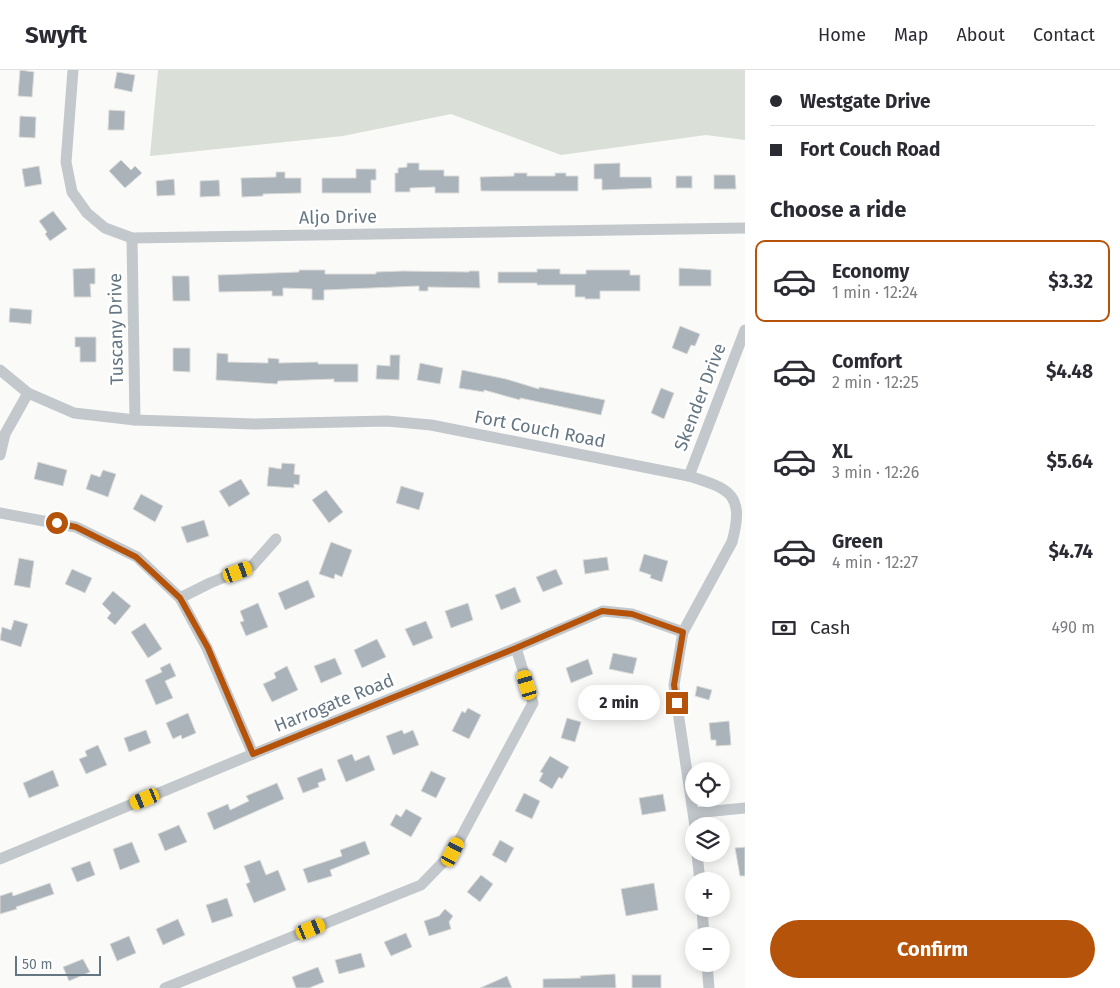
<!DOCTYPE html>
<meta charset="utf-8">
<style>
body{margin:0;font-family:"Fira Sans",sans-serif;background:#f2f2f3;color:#2b2b33;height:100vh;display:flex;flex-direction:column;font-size:19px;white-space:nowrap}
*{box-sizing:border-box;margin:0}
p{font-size:16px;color:#7c7c81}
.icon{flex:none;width:28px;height:28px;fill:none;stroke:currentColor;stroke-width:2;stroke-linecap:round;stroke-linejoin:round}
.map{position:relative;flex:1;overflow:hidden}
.drawer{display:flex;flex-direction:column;background:#fff;width:375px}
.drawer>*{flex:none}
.guide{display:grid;align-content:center;height:110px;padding:0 25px;background:#fff}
.tools{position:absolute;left:685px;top:692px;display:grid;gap:10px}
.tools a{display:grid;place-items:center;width:45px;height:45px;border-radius:50%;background:#fff;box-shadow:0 2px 12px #0003;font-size:25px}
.scale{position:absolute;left:15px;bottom:12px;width:86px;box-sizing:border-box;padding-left:5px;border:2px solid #657683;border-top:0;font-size:14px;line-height:18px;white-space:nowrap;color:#657683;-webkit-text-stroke:4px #fff;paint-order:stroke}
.end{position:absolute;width:22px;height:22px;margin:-11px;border:6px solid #b45309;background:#fff;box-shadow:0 0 0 2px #fff}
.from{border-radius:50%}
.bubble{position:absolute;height:35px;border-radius:18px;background:#fff;box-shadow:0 2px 12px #0003;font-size:16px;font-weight:700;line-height:35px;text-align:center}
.car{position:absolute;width:15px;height:30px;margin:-15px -8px;border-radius:6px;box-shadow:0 0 4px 1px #0007;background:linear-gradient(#f5c518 24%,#345 0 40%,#f5c518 0 76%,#345 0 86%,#f5c518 0)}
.guide b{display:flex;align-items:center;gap:18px;height:48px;font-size:19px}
.guide b+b{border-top:1px solid #e1e1e2}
.guide i{width:12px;height:12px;background:#2b2b33}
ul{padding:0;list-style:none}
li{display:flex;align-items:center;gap:15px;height:82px;margin:0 10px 8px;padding:0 15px;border:2px solid transparent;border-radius:10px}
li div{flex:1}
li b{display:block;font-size:19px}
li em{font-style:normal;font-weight:700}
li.active{border-color:#b45309}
li>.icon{width:45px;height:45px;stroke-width:1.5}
h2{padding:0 25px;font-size:22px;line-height:60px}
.pay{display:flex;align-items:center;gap:12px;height:55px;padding:0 25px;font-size:19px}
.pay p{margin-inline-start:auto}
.button{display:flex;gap:10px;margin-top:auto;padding:10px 25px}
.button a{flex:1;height:58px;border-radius:30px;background:#b45309;color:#fff;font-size:20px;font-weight:700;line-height:58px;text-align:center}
header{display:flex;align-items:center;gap:30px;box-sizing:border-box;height:70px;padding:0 25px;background:#fff;border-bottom:1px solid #e1e1e2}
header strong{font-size:24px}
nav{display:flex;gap:28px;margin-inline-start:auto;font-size:18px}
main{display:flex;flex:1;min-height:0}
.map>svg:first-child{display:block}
.green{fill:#dadfd7}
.building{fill:#aab3b9;stroke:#dcdcda}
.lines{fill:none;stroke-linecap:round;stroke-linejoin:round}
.minor{stroke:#c3c8cc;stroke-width:11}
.route{stroke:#b45309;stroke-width:6}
.labels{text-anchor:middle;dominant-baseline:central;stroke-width:5;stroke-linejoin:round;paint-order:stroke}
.street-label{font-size:18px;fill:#657683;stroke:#fff}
</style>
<header>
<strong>Swyft</strong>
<nav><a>Home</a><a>Map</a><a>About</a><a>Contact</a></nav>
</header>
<main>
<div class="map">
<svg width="745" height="918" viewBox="0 0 745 918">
<rect width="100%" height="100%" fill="#fafaf8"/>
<path class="green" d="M158,0h587v70l-39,-5 -145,20 -110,-41 -108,22 -193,20z"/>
<g class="building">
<path d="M20,0l14,2 -2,25 -14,-1z"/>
<path d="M117,2l18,3 -3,17 -18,-4z"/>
<path d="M109,40l16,1 -1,19h-16z"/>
<path d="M20,46l16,1 -1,21 -16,-1z"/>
<path d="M121,90l10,10 4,-4 7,7 -17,15 -16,-17z"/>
<path d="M407,93h12v7h25v6h15v17h-24v-6l-25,1v4h-15v-19h3v-5l9,-1z"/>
<path d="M620,93v14h31l1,11 -50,2v-11h-8v-15z"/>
<path d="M39,96l3,18 -17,3 -3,-18z"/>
<path d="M356,99h20v11h-5v13h-49v-15h34z"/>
<path d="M276,102h9v6h16v15l-38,1v2l-21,1 -1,-19 35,-1z"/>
<path d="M514,103h13v3h28v-3h11v3h12v15h-97l-1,-14 34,-1z"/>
<path d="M714,105h21l1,14h-22z"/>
<rect x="676" y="106" width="16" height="12"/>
<path d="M174,109l1,16 -18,1 -1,-15z"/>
<path d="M219,110l1,16 -20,1v-16z"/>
<path d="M53,141l14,18 -17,12 -5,-7 2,-2 -8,-11z"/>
<path d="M95,198v16h-5l1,13h-17l-1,-28z"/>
<path d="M679,198l32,2v16h-32z"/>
<path d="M537,199h23v5h26v-4h44v5h10v16h-40v8h-15v-2h-10v-12h-38v-2h-39v-11h39z"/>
<path d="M299,200h26v4h51v-2l27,-1 66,1v-1h10l1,17 -52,-1v4h-9v-5l-95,4v10h-12v-11l-29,-1v8h-11v-5l-53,1 -1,-17 81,-3z"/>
<path d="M172,206h17l1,25h-17z"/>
<path d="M10,238l22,2 -1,14 -22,-2z"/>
<path d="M680,256l20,8 -5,12 -4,-1 -4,9 -15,-6z"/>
<path d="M75,267h21v25h-16v-15h-5z"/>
<path d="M173,278h17v24l-17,-1z"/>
<path d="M217,283l11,1v8l40,1v-5l11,1v4l39,-1v2h40v18h-24v-3l-56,2 -1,3 -61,-4z"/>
<path d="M390,285h10l-1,25 -23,-1 1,-14 13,1z"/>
<path d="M420,293l23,5 -3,16 -23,-4z"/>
<path d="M462,300l44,9 33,10v-2l66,13 -4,15 -81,-17v2l-36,-10v2l-25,-4z"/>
<path d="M661,318l13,5 -10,26 -13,-6z"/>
<path d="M38,392l29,8 -4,16 -29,-7z"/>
<path d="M282,393l13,1 -1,10 6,1 -1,10 -5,-1v4l-27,-2 2,-19 12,2z"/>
<path d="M103,400l13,4 -8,23 -22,-8 5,-15 9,3z"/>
<path d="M241,409l9,15 -21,13 -10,-16z"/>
<path d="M401,416l23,7 -5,17 -23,-7z"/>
<path d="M326,420l17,22 -14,11 -17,-23z"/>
<path d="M141,424l22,12 -8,16 -22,-13z"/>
<path d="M204,450l5,16 -22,7 -6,-16z"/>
<path d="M331,472l21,8 -10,27 -7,-3 -1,5 -15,-5z"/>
<path d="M644,484l24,7 -6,21 -12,-4 1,-3 -12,-4z"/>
<path d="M607,487l2,13 -24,4 -2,-14z"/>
<path d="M19,488l15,3 -4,27 -16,-3z"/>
<path d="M72,499l20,9 -7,15 -20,-9z"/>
<path d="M556,499l7,15 -20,8 -7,-15z"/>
<path d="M308,510l7,17 -30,13 -7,-17z"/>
<path d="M515,517l6,15 -20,8 -6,-15z"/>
<path d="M113,521l18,15 -16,19 -8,-7 4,-5 -9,-9z"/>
<path d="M258,533l10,24 -22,9 -6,-14 4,-1 -4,-10z"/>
<path d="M468,533l5,17 -22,8 -6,-17z"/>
<path d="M14,550l14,4 -7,23 -21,-7 2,-13 9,3z"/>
<path d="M426,551l7,17 -20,8 -8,-17z"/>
<path d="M145,553l17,26 -14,9 -17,-26z"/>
<path d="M377,569l9,18 -24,11 -8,-18z"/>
<path d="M613,583l24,5 -4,16 -24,-5z"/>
<path d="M335,588l7,16 -21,9 -7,-17z"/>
<path d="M588,589l5,15 -22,9 -5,-15z"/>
<path d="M170,593l6,13 -11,5 8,17 -17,7 -11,-25 17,-8 -2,-4z"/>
<path d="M287,596l11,24 -26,12 -9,-18 13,-6 -2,-5z"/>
<path d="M697,616l15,4 -3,10 -14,-4z"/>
<path d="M468,638l13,7 -12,24 -17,-8 10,-20 3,2z"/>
<path d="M188,643l8,20 -14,6 -1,-4 -8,4 -7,-16z"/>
<path d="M567,648l14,4 -6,20 -14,-4z"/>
<path d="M729,651l2,24 -15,1v-6h-5l-2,-17z"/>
<path d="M146,660l5,13 -22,9 -5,-14z"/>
<path d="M402,660l2,4 9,-4 6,15 -26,10 -7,-19z"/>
<path d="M98,675l9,20 -21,9 -7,-15 8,-3 -2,-5z"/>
<path d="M352,684l3,7 14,-6 6,15 -29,12 -9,-22z"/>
<path d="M550,686l19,11 -7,12 -3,-2 -7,12 -13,-8 4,-8 -3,-1z"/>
<path d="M322,698l4,12 -8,3 1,4 -16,6 -6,-15z"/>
<path d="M53,700l6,16 -30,12 -6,-15z"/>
<path d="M431,701l15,7 -10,20 -15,-7z"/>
<path d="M277,713l7,16 -70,31 -7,-17 21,-9 2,6 19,-9 -3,-5z"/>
<path d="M524,723l16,8 -8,18 -17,-8z"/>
<path d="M663,724l3,17 -24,4 -3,-17z"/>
<path d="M406,739l16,9 -11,19 -21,-12 6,-11 5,3z"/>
<path d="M179,755l8,17 -22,9 -7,-17z"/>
<path d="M500,770l14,8 -8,15 -14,-8z"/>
<path d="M365,771l5,13 -40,16 2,6 -24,7 -5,-14 39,-13 -2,-6z"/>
<path d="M132,772l8,20 -20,8 -7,-21z"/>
<path d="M745,777v29h-5l-5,-28z"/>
<path d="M260,790l6,15 12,-5 8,20 -32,13 -8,-19 4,-2 -6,-16z"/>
<path d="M90,791l5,14 -18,7 -6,-14z"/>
<path d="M481,805l12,9 -13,18 -13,-10z"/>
<path d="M50,813l4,11 -38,13 1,2 -17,5v-18l12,-4 1,4z"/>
<path d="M654,813l4,27 -32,6 -5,-27z"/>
<path d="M227,828l6,18 -21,7 -6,-18z"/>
<path d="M445,839l8,7 -4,6 2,7 -22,7 -5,-15 15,-5z"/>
<path d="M178,849l7,16 -22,10 -7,-16z"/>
<path d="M406,863l6,14 -21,9 -7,-14z"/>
<path d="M129,866l7,17 -19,8 -7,-17z"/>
<path d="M361,883l4,14 -26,7 -4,-14z"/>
<path d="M83,889l7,13 -21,9 -6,-14z"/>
<path d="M318,897l6,15 -15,6h-13l-4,-11z"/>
<path d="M615,904l1,14h-73v-9l38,-1 -1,-2z"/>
<rect x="632" y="905" width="29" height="13"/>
<path d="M507,906l5,12h-32z"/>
</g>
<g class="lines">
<g class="minor">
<path d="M73,0l-7,92 6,30 15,21 18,15 27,10 613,-10"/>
<path d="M132,168l3,182"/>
<path d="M0,300l28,23 46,20 61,7 119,4 133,-3 44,4 258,51c41,13 56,18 43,66l-49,90 -9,53 21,141"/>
<path d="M0,385l5,-21 23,-41"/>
<path d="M689,406l56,-146"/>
<path d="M0,443l76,14 61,30 43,41 27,50 46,106"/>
<path d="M180,528l30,-15 42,-17 24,-27"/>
<path d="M694,743l51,-5"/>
<path d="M697,784l3,27"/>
<path d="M0,789l253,-105 263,-106 87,-37 29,3 51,18"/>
<path d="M702,839l2,27"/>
<path d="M707,894l2,24"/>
<path d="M165,918l256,-103 32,-33 80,-149 -17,-55"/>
</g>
</g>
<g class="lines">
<path class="route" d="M57,453l19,4 60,30 44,41 28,50 45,106 263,-106 86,-37 30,3 51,18 -9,53 3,18"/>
</g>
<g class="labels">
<g class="street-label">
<text transform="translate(338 147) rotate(-1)">Aljo Drive</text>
<text transform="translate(116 259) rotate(-91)">Tuscany Drive</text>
<text transform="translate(700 327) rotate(-69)">Skender Drive</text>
<text transform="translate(540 359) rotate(11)">Fort Couch Road</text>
<text transform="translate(334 633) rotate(-22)">Harrogate Road</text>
</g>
</g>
</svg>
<div class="tools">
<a><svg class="icon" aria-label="locate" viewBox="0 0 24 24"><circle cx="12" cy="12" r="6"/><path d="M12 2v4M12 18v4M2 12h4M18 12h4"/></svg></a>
<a><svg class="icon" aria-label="layers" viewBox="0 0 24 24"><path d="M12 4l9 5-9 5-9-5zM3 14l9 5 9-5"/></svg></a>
<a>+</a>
<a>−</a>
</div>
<div class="scale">50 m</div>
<i class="end from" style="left:57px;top:453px"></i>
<i class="end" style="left:677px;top:633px"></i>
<div class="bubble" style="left:578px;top:615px;width:82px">2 min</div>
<i class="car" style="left:238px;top:502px;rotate:69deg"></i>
<i class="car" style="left:527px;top:615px;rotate:343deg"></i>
<i class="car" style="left:145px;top:729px;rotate:248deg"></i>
<i class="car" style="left:453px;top:782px;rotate:28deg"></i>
<i class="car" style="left:311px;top:859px;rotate:68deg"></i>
</div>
<section class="drawer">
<div class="guide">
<b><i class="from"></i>Westgate Drive</b>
<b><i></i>Fort Couch Road</b>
</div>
<h2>Choose a ride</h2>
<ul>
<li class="active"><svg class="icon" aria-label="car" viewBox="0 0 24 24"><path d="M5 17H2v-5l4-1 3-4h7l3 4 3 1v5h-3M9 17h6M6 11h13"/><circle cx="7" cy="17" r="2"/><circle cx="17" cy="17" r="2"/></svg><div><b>Economy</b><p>1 min · 12:24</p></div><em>$3.32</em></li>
<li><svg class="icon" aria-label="car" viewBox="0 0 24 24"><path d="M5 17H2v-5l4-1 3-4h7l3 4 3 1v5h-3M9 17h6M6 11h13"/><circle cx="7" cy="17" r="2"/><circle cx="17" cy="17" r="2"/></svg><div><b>Comfort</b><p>2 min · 12:25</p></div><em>$4.48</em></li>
<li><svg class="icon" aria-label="car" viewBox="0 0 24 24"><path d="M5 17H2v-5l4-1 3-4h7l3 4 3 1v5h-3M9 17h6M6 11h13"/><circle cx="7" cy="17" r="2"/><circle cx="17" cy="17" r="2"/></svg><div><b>XL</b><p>3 min · 12:26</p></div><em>$5.64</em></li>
<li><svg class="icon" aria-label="car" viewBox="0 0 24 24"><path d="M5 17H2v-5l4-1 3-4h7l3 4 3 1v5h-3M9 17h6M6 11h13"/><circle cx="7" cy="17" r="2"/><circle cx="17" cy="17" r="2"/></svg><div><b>Green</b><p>4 min · 12:27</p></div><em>$4.74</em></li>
</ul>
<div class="pay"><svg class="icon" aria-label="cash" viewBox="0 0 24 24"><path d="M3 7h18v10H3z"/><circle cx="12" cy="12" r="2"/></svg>Cash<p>490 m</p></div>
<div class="button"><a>Confirm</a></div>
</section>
</main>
